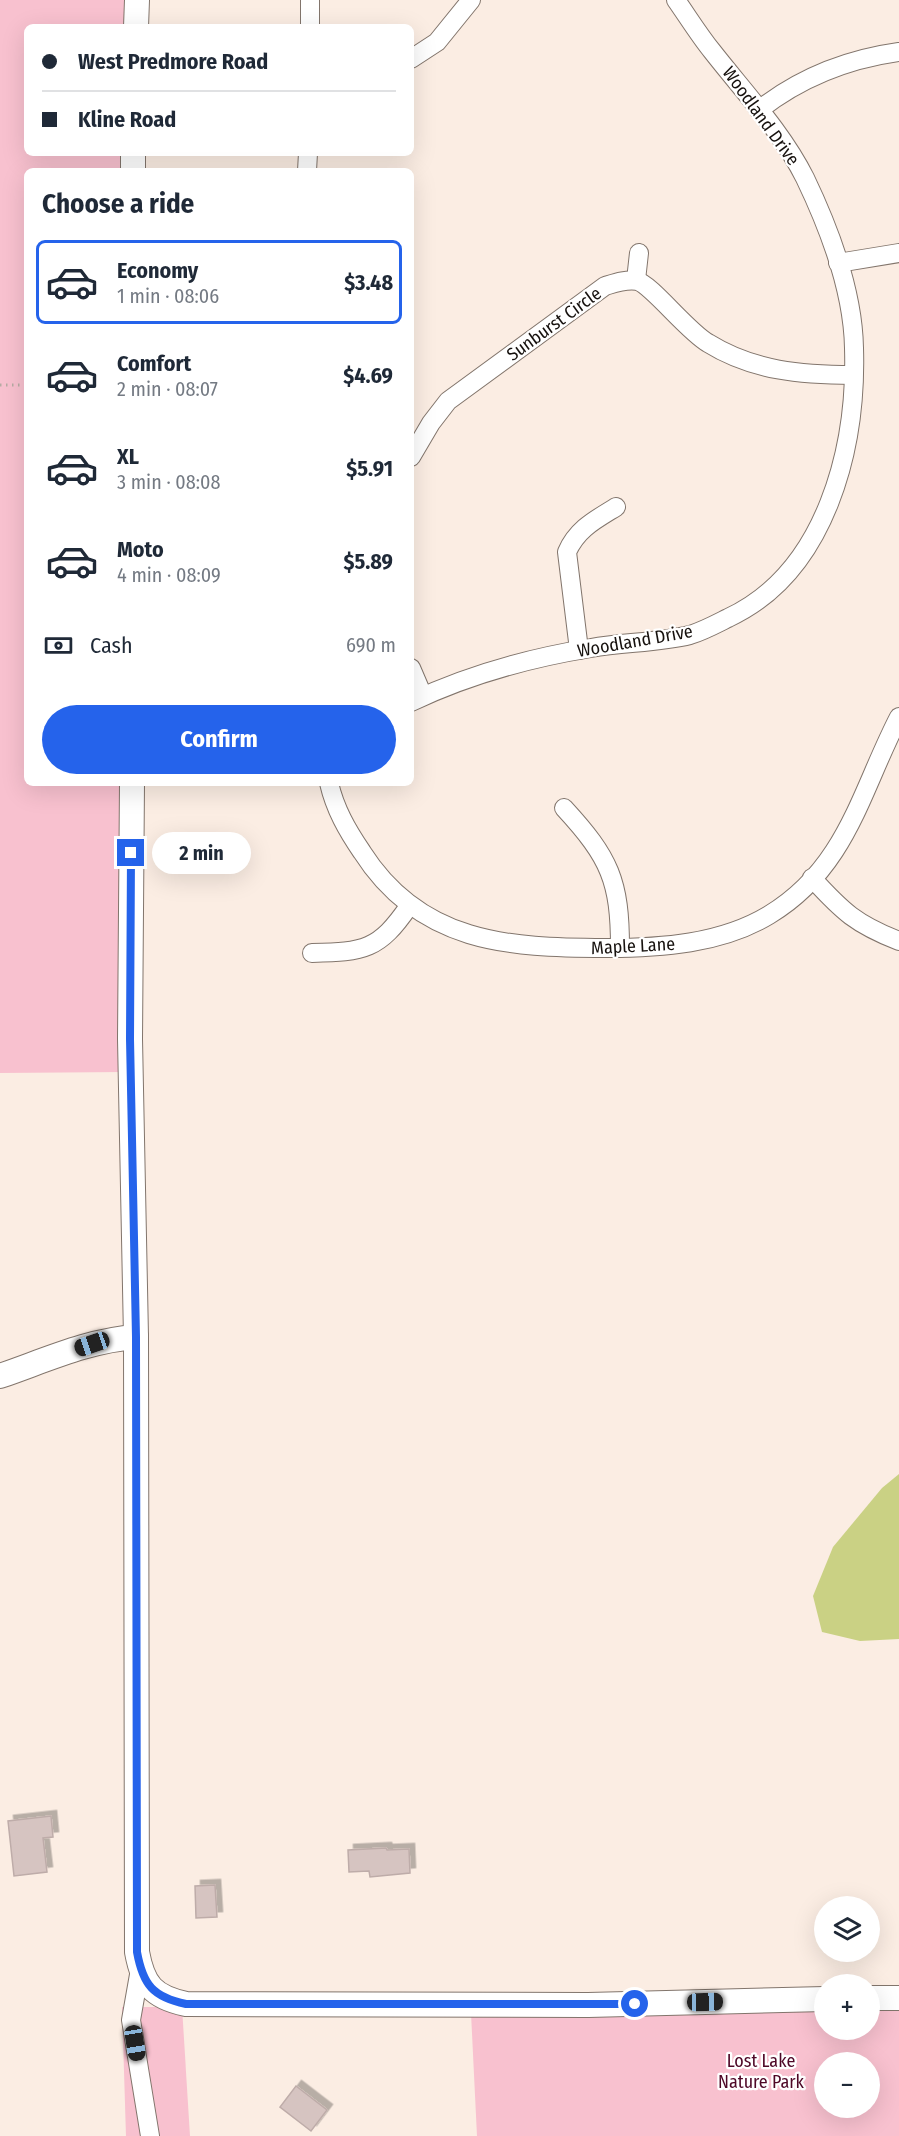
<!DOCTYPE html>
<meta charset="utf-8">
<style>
body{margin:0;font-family:"Fira Sans Condensed",sans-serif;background:#f6f6f7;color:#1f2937;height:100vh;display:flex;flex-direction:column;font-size:22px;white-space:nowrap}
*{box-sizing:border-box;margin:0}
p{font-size:20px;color:#747a83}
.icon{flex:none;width:33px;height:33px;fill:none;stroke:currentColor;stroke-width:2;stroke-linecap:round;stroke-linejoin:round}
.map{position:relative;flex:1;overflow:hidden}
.side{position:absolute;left:24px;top:168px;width:390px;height:618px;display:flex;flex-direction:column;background:#fff;border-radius:9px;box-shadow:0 6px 24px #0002}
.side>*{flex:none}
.banner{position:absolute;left:24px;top:24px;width:390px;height:132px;border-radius:9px;box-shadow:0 6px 24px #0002;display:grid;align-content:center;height:132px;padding:0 18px;background:#fff}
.tools{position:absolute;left:814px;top:1896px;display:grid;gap:12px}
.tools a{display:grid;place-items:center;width:66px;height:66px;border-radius:50%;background:#fff;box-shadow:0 6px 24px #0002;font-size:30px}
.end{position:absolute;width:27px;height:27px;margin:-14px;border:8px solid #2563eb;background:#fff;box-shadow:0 0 0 3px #fff}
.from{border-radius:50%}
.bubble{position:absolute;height:42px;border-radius:21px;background:#fff;box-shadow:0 6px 24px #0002;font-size:20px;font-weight:700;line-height:42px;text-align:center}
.car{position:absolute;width:18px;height:36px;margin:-18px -9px;border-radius:8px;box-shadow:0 0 4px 2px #0007;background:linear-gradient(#222 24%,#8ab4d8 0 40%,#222 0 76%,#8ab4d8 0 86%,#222 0)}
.banner b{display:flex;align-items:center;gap:21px;height:57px;font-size:22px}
.banner b+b{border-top:2px solid #e0e1e3}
.banner i{width:15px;height:15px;background:#1f2937}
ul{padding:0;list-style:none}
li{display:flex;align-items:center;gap:18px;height:84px;margin:0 12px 9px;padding:0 6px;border:3px solid transparent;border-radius:9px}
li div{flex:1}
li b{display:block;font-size:22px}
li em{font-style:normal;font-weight:700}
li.selected{border-color:#2563eb}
li>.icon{width:54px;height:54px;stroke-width:1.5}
h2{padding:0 18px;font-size:27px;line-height:72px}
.pay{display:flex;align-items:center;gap:15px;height:66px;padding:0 18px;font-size:22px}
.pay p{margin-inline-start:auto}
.button{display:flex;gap:12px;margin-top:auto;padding:12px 18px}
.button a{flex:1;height:69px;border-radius:36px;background:#2563eb;color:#fff;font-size:24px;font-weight:700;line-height:69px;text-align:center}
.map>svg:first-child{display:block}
.green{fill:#f8c1cf;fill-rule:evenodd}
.water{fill:#cad184}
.building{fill:#d6c4c1;stroke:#beaca9;stroke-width:1.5;filter:url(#shadow)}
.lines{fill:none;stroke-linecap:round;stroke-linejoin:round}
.street-casing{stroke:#82756c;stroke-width:20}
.secondary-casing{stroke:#82756c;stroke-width:26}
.path{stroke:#b6aba3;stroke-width:3;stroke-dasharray:1.5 4.5;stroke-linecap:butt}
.street{stroke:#fff;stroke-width:18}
.secondary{stroke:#fff;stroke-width:24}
.route{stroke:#2563eb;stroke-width:8}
.labels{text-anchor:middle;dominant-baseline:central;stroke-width:4.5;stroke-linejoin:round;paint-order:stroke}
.street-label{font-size:18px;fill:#16110e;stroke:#fff}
.park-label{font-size:18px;fill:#4e0726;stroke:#fff}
</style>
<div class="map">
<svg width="899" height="2136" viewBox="0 0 899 2136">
<defs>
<filter id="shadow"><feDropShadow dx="5.5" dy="-5.5" stdDeviation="0" flood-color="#0004"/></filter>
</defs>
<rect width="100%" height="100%" fill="#fbede3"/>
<g class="green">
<path d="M0,0h135v27h-108v126h107v18h-107v612h101l-3,289 -125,1z"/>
<path d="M870,2006h29v130h-422l-6,-123 354,-6v23h45zM825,2062h45v46h-45z"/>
<path d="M122,2007h60l8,129h-64z"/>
</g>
<path class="water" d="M899,1474v165l-39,2 -38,-9 -9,-36 20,-49 49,-59z"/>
<g class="building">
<path d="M51,1816l2,21 -10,1 4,34 -33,4 -6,-55z"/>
<path d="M386,1848l1,2 22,-1 1,24 -40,4 -1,-6 -20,1 -1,-22z"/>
<path d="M215,1885l2,32 -21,1 -1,-32z"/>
<path d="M296,2086l31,24 -16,21 -31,-24z"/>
</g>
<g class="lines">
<g class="street-casing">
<g id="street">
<path d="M310,27v-27"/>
<path d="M411,59l26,-17 34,-42"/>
<path d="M759,110c41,-32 89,-51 140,-58"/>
<path d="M307,171l1,-18"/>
<path d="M838,263l61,-10"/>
<path d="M636,280l3,-27"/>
<path d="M411,457l20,-34 17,-22 157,-115c10,-3 21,-7 32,-5 14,3 50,50 71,62 45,28 94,32 145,32"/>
<path d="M579,650l-12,-98c10,-23 28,-32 49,-45"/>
<path d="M411,668l12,28"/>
<path d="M411,702c57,-27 118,-44 180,-54 32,-6 67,-5 99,-13 13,-4 26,-11 38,-17 99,-46 129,-171 126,-270 -1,-58 -24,-118 -49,-170 -23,-46 -61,-86 -93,-127 -13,-16 -24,-34 -36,-51"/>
<path d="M329,783c6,26 18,47 33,69 58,91 146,96 244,96 55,0 115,-4 163,-33 78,-47 92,-125 130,-198"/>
<path d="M564,808c46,50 56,73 56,140"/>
<path d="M812,878c31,34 44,46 87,63"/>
<path d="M312,953c52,-1 67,-3 97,-47"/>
<path d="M140,1969l-9,51 19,116"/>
</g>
</g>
<g class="secondary-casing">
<g id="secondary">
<path d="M136,27l1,-27"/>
<path d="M133,171v-18"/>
<path d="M132,783l-2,256 6,298 1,615c6,33 16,45 49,52l402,1 237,-6"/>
<path d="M0,1376c44,-15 89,-36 136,-39"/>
<path d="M870,1998h29"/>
</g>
</g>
<path class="path" d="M0,385h27"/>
<use href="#street" class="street"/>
<use href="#secondary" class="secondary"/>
</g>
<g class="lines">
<path class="route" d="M131,853l-1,186 6,298 1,615c6,33 16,45 49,52h449"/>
</g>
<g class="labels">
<g class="street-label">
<text transform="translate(761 116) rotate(54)">Woodland Drive</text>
<text transform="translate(554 324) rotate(-36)">Sunburst Circle</text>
<text transform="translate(635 641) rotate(-10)">Woodland Drive</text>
<text transform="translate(633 946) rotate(-3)">Maple Lane</text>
</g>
<g class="park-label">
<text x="761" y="2061">Lost Lake<tspan x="761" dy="21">Nature Park</tspan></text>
</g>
</g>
</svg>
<div class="tools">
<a><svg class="icon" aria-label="layers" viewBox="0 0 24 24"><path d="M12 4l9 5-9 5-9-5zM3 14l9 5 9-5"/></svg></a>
<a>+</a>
<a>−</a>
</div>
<i class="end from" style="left:635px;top:2004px"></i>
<i class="end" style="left:131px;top:853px"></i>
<div class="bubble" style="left:152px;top:832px;width:99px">2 min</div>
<i class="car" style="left:92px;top:1344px;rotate:251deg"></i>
<i class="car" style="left:705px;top:2002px;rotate:89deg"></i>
<i class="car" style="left:135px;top:2043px;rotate:171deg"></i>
<div class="banner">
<b><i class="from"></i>West Predmore Road</b>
<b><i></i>Kline Road</b>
</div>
<section class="side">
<h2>Choose a ride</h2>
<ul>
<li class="selected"><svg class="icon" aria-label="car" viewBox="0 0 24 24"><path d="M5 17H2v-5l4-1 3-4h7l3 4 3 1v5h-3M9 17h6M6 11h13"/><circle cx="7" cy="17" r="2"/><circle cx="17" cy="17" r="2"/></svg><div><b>Economy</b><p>1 min · 08:06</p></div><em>$3.48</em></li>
<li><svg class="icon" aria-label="car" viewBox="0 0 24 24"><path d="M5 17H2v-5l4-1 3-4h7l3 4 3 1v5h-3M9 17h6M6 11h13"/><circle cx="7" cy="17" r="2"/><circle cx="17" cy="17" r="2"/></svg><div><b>Comfort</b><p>2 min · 08:07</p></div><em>$4.69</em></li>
<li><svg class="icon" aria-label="car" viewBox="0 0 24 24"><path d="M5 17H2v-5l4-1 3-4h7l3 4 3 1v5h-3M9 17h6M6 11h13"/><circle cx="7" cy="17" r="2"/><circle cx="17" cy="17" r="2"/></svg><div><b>XL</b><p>3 min · 08:08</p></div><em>$5.91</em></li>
<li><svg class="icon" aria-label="car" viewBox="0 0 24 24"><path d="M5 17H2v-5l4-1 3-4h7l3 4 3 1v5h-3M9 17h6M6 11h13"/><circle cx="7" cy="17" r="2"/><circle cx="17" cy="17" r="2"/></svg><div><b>Moto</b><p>4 min · 08:09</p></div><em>$5.89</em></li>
</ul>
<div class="pay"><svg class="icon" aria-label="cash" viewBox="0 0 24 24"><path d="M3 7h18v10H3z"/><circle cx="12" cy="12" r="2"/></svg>Cash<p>690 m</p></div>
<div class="button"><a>Confirm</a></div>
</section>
</div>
